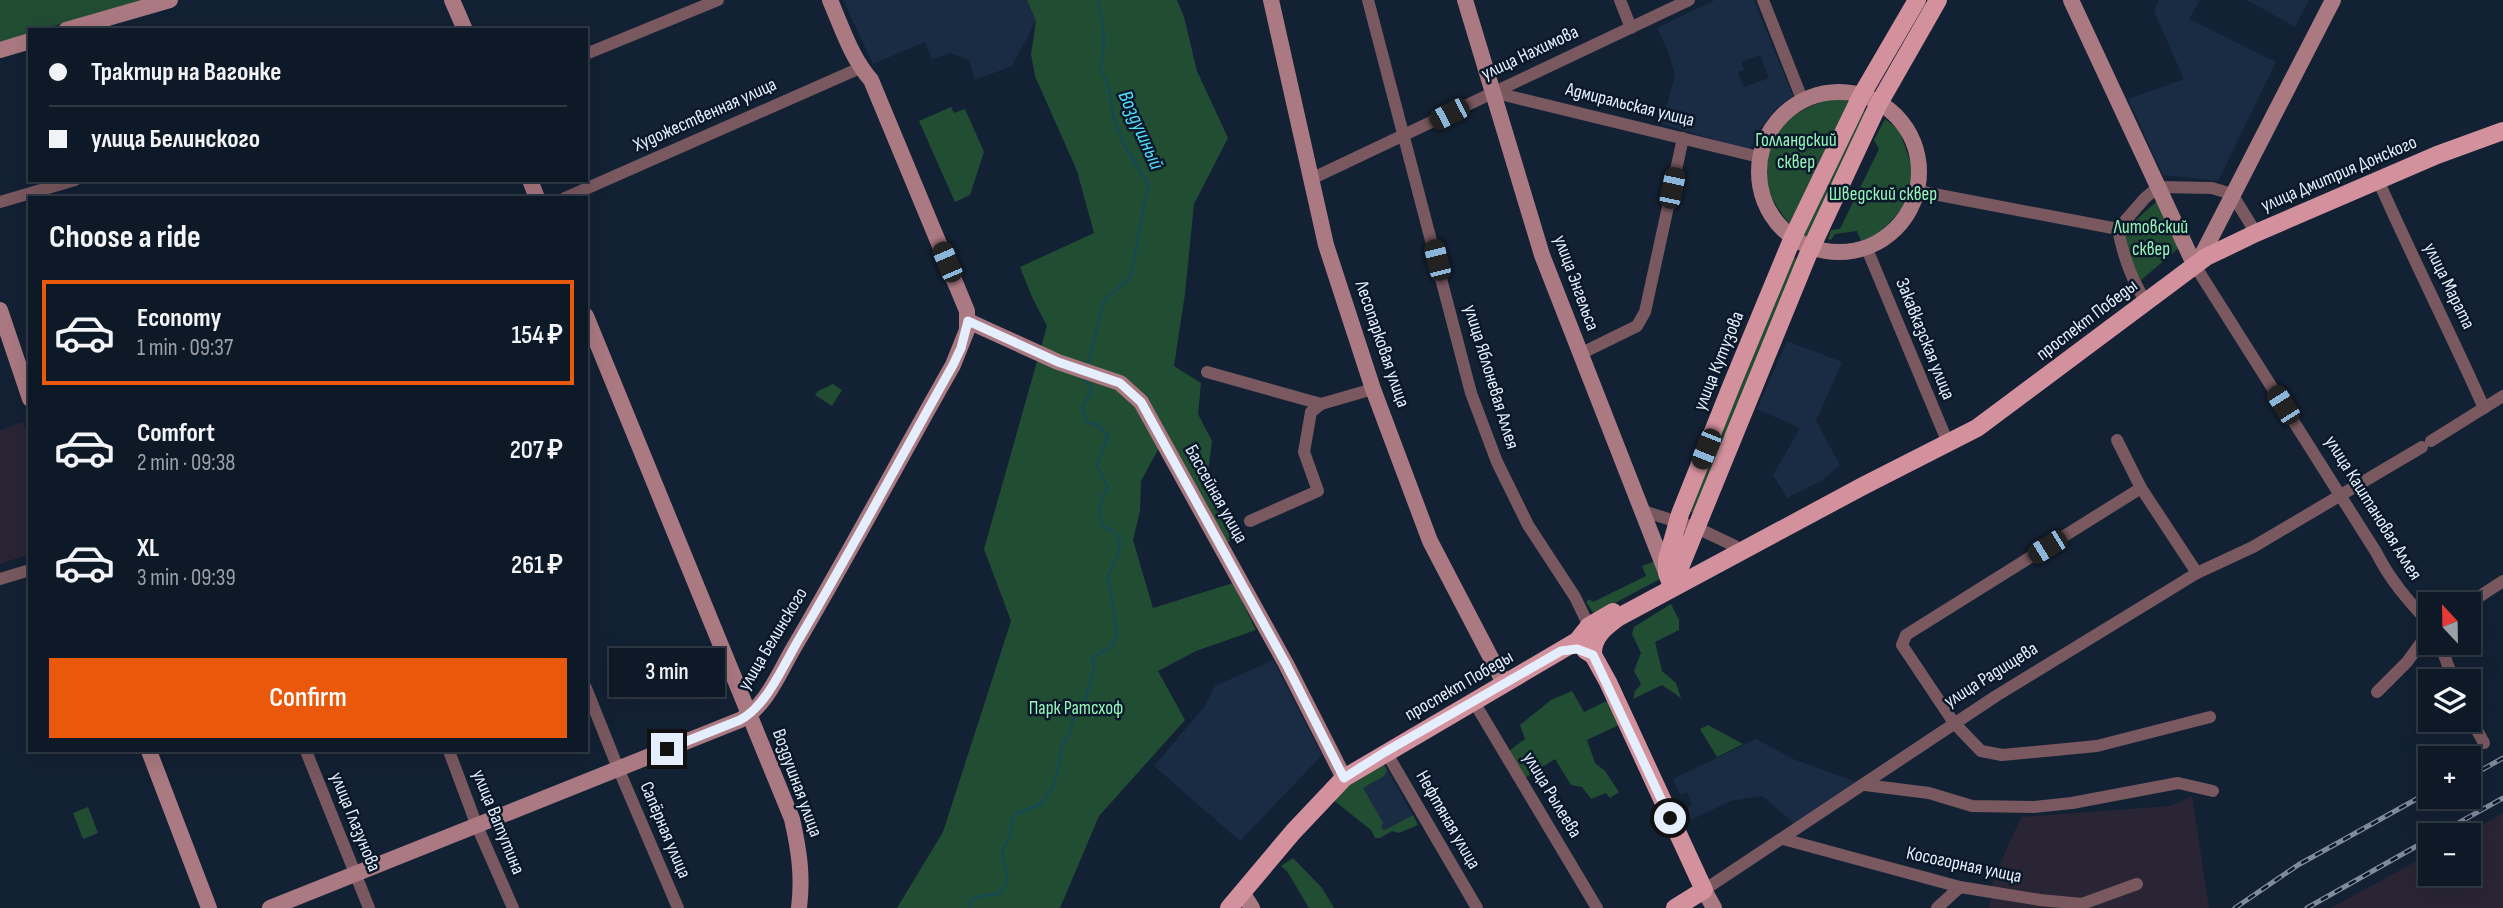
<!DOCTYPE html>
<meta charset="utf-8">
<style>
body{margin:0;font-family:"Sofia Sans Condensed",sans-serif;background:#1c2633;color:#f1f3f6;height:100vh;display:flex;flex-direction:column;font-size:26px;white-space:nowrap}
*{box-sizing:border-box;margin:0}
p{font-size:23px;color:#9ba0a7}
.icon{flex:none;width:38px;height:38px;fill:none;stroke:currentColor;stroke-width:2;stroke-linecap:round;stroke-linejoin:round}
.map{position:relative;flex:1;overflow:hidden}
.drawer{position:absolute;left:28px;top:196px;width:560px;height:556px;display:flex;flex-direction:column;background:#0e1927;border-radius:0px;box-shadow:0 7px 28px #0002,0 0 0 2px #2e3844}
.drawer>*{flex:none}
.banner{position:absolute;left:28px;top:28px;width:560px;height:154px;border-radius:0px;box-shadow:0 7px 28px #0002,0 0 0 2px #2e3844;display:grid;align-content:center;height:154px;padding:0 21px;background:#0e1927}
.needle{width:46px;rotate:338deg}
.fabs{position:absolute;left:2418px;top:592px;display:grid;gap:14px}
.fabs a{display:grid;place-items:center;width:63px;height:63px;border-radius:0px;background:#0e1927;box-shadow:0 7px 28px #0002,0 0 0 2px #2e3844;font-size:35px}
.end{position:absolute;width:32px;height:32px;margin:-16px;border:9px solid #e5eefc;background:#111;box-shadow:0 0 0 4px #111}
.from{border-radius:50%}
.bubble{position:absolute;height:49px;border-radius:0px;background:#0e1927;box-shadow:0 7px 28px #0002,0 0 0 2px #2e3844;font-size:23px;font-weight:600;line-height:49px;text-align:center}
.car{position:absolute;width:21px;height:42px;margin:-21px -10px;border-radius:9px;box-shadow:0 0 5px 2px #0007;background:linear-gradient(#222 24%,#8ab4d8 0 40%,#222 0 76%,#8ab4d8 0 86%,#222 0)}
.banner b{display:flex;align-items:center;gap:24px;height:66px;font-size:26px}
.banner b+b{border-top:2px solid #2e3844}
.banner i{width:18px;height:18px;background:#f1f3f6}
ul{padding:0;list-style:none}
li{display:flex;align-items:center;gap:21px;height:105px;margin:0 14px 10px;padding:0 7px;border:4px solid transparent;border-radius:0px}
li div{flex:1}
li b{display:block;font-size:26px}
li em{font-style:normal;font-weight:600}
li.on{border-color:#ea580c}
li>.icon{width:63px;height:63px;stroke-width:1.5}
h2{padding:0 21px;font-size:32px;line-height:84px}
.primary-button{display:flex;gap:14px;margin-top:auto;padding:14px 21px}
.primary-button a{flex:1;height:80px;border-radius:0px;background:#ea580c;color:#fff;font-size:28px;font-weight:600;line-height:80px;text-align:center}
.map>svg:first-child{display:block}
.built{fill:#1a2c44;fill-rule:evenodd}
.industrial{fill:#292535}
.green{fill:#214d33}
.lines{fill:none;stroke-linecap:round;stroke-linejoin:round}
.stream{stroke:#144954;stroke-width:2.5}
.street{stroke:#79595f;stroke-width:12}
.secondary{stroke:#ab7982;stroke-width:16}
.primary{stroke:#d3919d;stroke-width:18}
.rail-casing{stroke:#7f8b9b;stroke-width:5}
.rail{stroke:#0a182a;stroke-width:2.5;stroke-dasharray:8;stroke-linecap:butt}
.route{stroke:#e5eefc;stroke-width:9}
.labels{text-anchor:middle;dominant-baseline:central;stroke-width:5;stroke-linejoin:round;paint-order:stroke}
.street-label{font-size:19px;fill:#e5eefc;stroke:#0a182a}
.park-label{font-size:19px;fill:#95f6b9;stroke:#0a182a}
.water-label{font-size:21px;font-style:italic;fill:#50dcfb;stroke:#0a182a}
</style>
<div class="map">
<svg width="2503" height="908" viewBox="0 0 2503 908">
<rect width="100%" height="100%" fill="#132134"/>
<g class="built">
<path d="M843,0h184l9,21 -24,45 -37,14 -6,-20 -19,-7 -18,6 -7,-17 -52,22z"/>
<path d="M1715,0h39l39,96 -18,14 -16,20 -9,20 -88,-26 13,-49 -7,-24 -11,-23zM1760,55l9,23 -25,9 -6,-15 6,-2 -3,-8z"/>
<path d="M2159,0h41l-11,19 87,43 -58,119 -55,-6 -35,-76 56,-20 -30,-68z"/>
<path d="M2247,0h62l-14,27z"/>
<path d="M1787,341l55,21 -26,59 24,44 -17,15 -36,18 -14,-23 27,-47 -43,-19z"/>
<path d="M1273,660l49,95 -82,86 -86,-75 51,-60 10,-20z"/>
<path d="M1756,739l37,20 66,24 -63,42 -34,-29 -32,5 -39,19 -5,-11 6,-4 -5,-13 -7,3 -7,-16z"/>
<path d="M1381,759l32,56 -28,15 -45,-24z"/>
</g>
<g class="industrial">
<path d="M23,422l7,18v114l-30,10v-134z"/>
<path d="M2192,796l17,112h-220l5,-31 27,-60 149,-11z"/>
<path d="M2503,813v95h-172l100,-55v20h38v-38h-5z"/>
</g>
<g class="green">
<path d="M0,0h141l-101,30h-10v3l-30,9z"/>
<path d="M1027,0h150l7,17 13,54 31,67 -34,66 -9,90 -11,72 27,17 -3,31 14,27 -4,31 -7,12 8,10 24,47 -10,1 -62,-98 -20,37 -1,30 -7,29 20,68 80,-25 23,47 -60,21 -38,20 27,49 -86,96 -39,92h-163l46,-76 68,-211 -27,-72 63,-223 -15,-29 -12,-30 74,-34 -17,-62 -42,-95 -4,-22 5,-33z"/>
<path d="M1838,98h7l3,4 -58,123c-13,-18 -30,-40 -26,-64 5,-36 42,-58 74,-63z"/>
<path d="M951,107l3,6 11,-4 19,43 -14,43 -15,7 -36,-81z"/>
<path d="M1862,110l8,3 -61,125 -8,-4z"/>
<path d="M1885,119l14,11 14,39 -4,22 -7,17 -13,15 -11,11 -17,7 -4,-10 -22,3 -4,6 -3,-1 3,-9 9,-1 39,-80 -5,-9z"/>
<path d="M2157,201l24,45 -41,35 -12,-28 -3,-23z"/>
<path d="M1792,257l8,3 -104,254 -8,-3z"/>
<path d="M833,384l9,6 -10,16 -17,-11 3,-4z"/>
<path d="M1656,561l7,15 -3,3 -66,35 -8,-12 3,-3 4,3 53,-26 -4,-10z"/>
<path d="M1671,604l8,16v10l-24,12 7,29 14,12 5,15 -19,-13 -29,14 2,-8 6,-7 -7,-13 7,-18 -9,-19 2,-7z"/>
<path d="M1572,691l12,21 27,-13 12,24 -36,17 8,23 10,8 14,21 -9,6 -4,-5 -15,6 -9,-12 -11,-2 -16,-26 -32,20 -13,-29 15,-11 -5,-14 31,-25z"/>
<path d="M1708,725l35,19 -26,13 -17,-28z"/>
<path d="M1381,759l6,11 -3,6 -21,12 20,35 -2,5 4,2 28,-15 5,10 -19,8 -7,-2 -12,7h-5l-4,-8 -40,-32z"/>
<path d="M88,807l10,26 -15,6 -10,-26z"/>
<path d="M1293,858l29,30 12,20h-25l-22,-37 -6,-5z"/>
</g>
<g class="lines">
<g class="stream">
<path d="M1088,364l16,-63 27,-25 17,-92 -23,-38 -12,-30 -4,-28 -9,-21c7,-23 3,-44 -2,-67"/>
<path d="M971,908l-2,-5c9,-10 17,-6 29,-9 21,-20 -1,-25 6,-47 1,-2 4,-7 5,-10 2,-7 3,-14 5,-22l27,-11 12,-17 8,-30v-10l8,-13 7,-25 9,-8 9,-33 -2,-10 20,-12 5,-13 -9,-58 11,-23 1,-13 -7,-8 -10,-5c-5,-16 -4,-25 5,-39l-11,-22 11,-30 -13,-11 -8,-1 -5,-15 10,-19 -8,-11"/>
</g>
<g class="street">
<path d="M1368,0l103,393 26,69 31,63 47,72 14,29"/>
<path d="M1620,0l11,28"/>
<path d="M1763,0l39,99"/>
<path d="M586,54l132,-54"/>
<path d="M1492,92l267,65"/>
<path d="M1311,179l378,-179"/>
<path d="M2378,180c34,77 72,152 106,228"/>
<path d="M1918,191l200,38"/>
<path d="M565,198l295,-130"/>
<path d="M0,202l75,-22"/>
<path d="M2118,229l27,-31 13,-11 54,1 20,6 24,39"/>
<path d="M2118,229c5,27 13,50 28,73"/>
<path d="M1867,249l81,194"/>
<path d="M2194,264l182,288c14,28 33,50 55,73"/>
<path d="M1580,354l57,-28 8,-14 38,-174"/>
<path d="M1207,372l114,32 52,-15"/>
<path d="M2117,440l24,48"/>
<path d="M2431,441l72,-45"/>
<path d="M1643,511l54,17 38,18"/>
<path d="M1250,521l68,-30 -14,-39 7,-40 10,-8"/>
<path d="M2197,573l-56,-85 -235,147 -4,10 52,78 27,28 21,4 95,-9 113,-29"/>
<path d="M0,579l30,-9"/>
<path d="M2468,604l35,-23"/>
<path d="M2439,642l15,39"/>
<path d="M586,688l32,80 60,140"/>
<path d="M2377,692l30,-30 24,-33"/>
<path d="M1474,702l123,206"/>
<path d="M2469,716l15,27"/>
<path d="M306,751l63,157"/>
<path d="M449,751l28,75 36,82"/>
<path d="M1386,752l91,156"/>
<path d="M1865,785l64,8 43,13 62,1 38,-4 106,-20 35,8"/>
<path d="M1783,839l177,48 80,13 42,4 55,-20"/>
<path d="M1704,890l292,-194 201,-123 56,-26 169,-100"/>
<path d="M1937,908l23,-21"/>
</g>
<g class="secondary">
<path d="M452,0l13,30"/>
<path d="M1271,0l55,245 47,144 57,152 74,142"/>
<path d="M1465,0l77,255 124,317"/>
<path d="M2071,0l123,264 9,-11 130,-253"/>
<path d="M66,30l104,-30"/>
<path d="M0,50l30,-9"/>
<circle cx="1839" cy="172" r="80"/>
<path d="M530,180l7,18"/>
<path d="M0,310l30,89"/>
<path d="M586,316l206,503c7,31 11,57 7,89"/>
<path d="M968,321l90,41 62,21 21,19 145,262 58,114"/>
<path d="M149,751l60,157"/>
<path d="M1704,890l10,18"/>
<path d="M1242,892l10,16"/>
<path d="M270,908l470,-188c27,-13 41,-52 56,-76 54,-92 104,-186 157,-279l14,-35v-19l-96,-231c-20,-23 -29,-52 -41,-80"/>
</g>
<g class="primary">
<path d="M1672,587l135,-330 71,-152 60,-105"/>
<path d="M1672,587l-5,-14v-13l13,-46 52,-130 61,-147 68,-141 56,-96"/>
<path d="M1585,650l8,5 15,27 96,208 -29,18"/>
<path d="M1593,655c-1,-18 12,-28 26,-38l244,-131 114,-58 229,-171 50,-24 181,-78 66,-24"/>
<path d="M1229,908l64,-76 51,-54 233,-137 12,-15 24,-14"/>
</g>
<g class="rail-casing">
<g id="rail">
<path d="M2469,777l34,-19"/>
<path d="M2437,835l66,-37"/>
<path d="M2235,908l63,-43 133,-74"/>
<path d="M2307,908l124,-70"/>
</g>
</g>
<use href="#rail" class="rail"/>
</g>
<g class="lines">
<path class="route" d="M667,749l73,-29c26,-13 44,-56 59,-81 53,-90 102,-182 154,-274l8,-17 7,-27 90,41 62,21 21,19 145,262 58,114 41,-26 176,-101 16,-2 16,6 77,163"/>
</g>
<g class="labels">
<g class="street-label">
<text transform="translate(1530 53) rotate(-25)">улица Нахимова</text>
<text transform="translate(1630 105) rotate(14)">Адмиральская улица</text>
<text transform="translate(705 115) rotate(-24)">Художественная улица</text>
<text transform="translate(2339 174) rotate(-23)">улица Дмитрия Донского</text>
<text transform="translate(1576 283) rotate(70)">улица Энгельса</text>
<text transform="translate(2449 286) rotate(64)">улица Марата</text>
<text transform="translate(2087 320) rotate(-37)">проспект Победы</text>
<text transform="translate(1925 339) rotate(68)">Закавказская улица</text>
<text transform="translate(1382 344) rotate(71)">Лесопарковая улица</text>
<text transform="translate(1719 361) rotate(-68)">улица Кутузова</text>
<text transform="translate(1491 377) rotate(73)">улица Яблоневая Аллея</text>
<text transform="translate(1216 494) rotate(61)">Бассейная улица</text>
<text transform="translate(2373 508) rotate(58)">улица Каштановая Аллея</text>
<text transform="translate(773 639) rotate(-59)">улица Белинского</text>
<text transform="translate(1991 675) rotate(-32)">улица Радищева</text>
<text transform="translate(1459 686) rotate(-30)">проспект Победы</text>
<text transform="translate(797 783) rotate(70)">Воздушная улица</text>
<text transform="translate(1552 795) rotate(59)">улица Рылеева</text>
<text transform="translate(1448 820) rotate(60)">Нефтяная улица</text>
<text transform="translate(355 822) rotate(68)">улица Глазунова</text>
<text transform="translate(498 822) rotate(68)">улица Ватутина</text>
<text transform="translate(665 830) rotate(67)">Сапёрная улица</text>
<text transform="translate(1964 865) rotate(12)">Косогорная улица</text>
</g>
<g class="park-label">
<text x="1796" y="140">Голландский<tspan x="1796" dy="22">сквер</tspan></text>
<text x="1883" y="194">Шведский сквер</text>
<text x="2151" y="227">Литовский<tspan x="2151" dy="22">сквер</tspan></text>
<text x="1076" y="708">Парк Ратсхоф</text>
</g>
<g class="water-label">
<text transform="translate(1141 130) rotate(66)">Воздушный</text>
</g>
</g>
</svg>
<div class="fabs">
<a><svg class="needle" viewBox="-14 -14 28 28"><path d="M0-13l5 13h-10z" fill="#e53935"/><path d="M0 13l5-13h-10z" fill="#9ba0a7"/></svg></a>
<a><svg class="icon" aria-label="layers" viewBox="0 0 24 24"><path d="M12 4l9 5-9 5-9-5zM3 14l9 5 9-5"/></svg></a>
<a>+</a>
<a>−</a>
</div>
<i class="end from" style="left:1670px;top:818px"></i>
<i class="end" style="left:667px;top:749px"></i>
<div class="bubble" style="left:609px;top:648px;width:116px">3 min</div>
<i class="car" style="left:1449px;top:114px;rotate:243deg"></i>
<i class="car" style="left:1672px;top:188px;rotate:12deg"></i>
<i class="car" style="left:1437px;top:260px;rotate:346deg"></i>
<i class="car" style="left:947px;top:262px;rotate:337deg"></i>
<i class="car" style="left:2283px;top:405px;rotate:328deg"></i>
<i class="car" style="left:1706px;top:449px;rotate:202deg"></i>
<i class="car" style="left:2047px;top:547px;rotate:238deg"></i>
<div class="banner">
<b><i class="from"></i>Трактир на Вагонке</b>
<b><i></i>улица Белинского</b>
</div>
<section class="drawer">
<h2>Choose a ride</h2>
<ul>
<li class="on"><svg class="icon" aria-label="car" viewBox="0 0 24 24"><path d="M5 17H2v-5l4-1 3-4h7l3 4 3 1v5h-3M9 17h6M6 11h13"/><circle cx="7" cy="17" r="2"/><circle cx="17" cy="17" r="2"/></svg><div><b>Economy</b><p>1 min · 09:37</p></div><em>154 ₽</em></li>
<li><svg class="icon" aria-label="car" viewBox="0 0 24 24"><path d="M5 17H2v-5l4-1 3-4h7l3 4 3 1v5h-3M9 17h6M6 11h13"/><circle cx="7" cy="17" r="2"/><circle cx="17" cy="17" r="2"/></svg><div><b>Comfort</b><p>2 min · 09:38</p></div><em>207 ₽</em></li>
<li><svg class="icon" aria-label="car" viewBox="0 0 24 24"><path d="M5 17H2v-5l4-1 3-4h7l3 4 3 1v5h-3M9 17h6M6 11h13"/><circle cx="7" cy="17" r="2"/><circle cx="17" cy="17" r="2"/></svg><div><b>XL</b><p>3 min · 09:39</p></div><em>261 ₽</em></li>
</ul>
<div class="primary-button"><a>Confirm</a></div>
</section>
</div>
